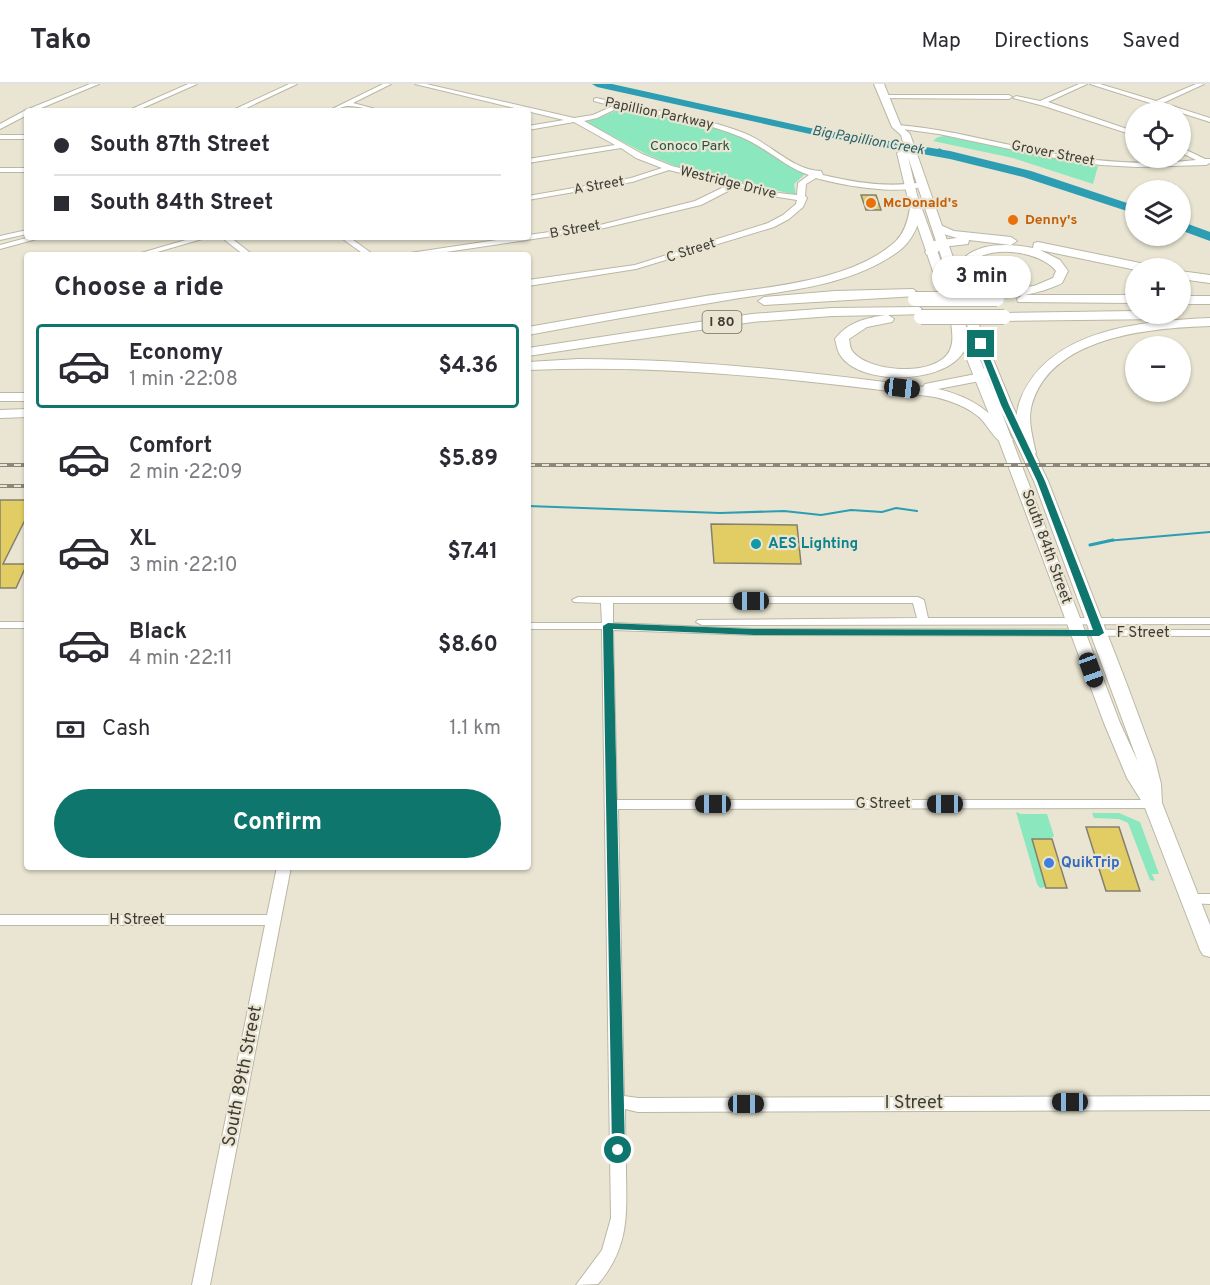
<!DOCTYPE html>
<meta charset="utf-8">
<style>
body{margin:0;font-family:Overpass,sans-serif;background:#f7f7f7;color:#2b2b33;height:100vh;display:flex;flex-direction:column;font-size:22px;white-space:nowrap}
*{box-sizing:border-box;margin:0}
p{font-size:20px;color:#7c7c81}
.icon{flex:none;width:33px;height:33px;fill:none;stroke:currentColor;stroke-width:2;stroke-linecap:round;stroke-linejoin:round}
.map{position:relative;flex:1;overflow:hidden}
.details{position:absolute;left:24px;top:168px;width:507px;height:618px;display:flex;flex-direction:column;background:#fff;border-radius:6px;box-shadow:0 2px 4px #0004}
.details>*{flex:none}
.hud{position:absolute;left:24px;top:24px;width:507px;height:132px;border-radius:6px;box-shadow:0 2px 4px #0004;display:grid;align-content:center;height:132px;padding:0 30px;background:#fff}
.controls{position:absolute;left:1125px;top:18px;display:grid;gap:12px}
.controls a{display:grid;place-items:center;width:66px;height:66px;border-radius:50%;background:#fff;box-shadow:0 2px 4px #0004;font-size:30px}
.end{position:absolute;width:27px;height:27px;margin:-14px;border:8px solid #0f766e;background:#fff;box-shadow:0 0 0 3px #fff}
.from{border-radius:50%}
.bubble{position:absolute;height:42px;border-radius:21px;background:#fff;box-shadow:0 2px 4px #0004;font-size:20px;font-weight:700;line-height:42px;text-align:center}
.car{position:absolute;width:18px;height:36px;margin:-18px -9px;border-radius:8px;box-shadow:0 0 4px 2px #0007;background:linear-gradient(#222 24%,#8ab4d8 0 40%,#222 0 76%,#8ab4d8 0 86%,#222 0)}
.hud b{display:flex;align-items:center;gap:21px;height:57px;font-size:22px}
.hud b+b{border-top:2px solid #e1e1e2}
.hud i{width:15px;height:15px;background:#2b2b33}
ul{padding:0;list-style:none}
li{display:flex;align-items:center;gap:18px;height:84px;margin:0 12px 9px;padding:0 18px;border:3px solid transparent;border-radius:6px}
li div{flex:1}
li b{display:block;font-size:22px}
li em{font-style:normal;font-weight:700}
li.on{border-color:#0f766e}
li>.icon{width:54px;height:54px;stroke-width:1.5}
h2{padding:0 30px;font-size:27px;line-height:72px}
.pay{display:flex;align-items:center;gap:15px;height:66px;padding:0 30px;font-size:22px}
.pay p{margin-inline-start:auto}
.action{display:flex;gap:12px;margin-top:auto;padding:12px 30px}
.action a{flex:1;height:69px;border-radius:36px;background:#0f766e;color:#fff;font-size:24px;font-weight:700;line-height:69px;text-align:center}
header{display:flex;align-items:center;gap:36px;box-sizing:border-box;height:84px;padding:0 30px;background:#fff;border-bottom:2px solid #e1e1e2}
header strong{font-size:28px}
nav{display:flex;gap:33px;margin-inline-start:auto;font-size:21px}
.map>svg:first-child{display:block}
.green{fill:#8ae7be}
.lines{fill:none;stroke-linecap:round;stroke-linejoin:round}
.stream-far2{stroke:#2c9db3;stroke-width:1.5}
.stream-far1{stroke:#2c9db3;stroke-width:2}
.stream{stroke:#2c9db3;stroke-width:3}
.river{fill:#2c9db3;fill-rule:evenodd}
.building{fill:#e1cd64;stroke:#84806f;stroke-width:1.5}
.minor-casing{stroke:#bbb7a5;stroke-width:2}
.major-casing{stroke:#bbb7a5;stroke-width:2}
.highway-casing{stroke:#bbb7a5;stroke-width:2}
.minor{fill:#fff;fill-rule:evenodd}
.major{fill:#fff;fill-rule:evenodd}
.highway{fill:#fff;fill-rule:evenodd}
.rail-casing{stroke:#8b887b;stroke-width:4}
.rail{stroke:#e9e5d2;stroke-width:2;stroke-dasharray:7;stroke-linecap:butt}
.highway-bridge-casing{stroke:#bbb7a5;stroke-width:16;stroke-linecap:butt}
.highway-bridge{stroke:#fff;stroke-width:14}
.route{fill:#0f766e}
.food-dot{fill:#e8710a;stroke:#e9e5d2;stroke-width:2}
.culture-dot{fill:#0f9aa8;stroke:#e9e5d2;stroke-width:2}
.shop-dot{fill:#3f7fe0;stroke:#e9e5d2;stroke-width:2}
.labels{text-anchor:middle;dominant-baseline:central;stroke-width:4.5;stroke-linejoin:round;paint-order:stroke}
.far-street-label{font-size:14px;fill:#3e3c35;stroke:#e9e5d2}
.far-water-label{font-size:14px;font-style:italic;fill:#25606c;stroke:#e9e5d2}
.far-park-label{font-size:14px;fill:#255541;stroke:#e9e5d2}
.far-food-label{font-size:14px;font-weight:bold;fill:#c56008;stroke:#e9e5d2;text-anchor:start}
.shield{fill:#e9e5d2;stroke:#716f64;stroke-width:1.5}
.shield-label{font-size:14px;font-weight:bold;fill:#3e3c35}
.culture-label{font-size:15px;font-weight:bold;fill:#0d838f;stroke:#e9e5d2;text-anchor:start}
.street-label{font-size:15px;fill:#3e3c35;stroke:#e9e5d2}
.shop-label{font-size:15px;font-weight:bold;fill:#366cbe;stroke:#e9e5d2;text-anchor:start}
.near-street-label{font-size:18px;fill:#3e3c35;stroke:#e9e5d2}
</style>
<header>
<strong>Tako</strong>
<nav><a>Map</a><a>Directions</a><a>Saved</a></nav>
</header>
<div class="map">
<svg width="1210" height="1201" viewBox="0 0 1210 1201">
<rect width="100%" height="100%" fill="#e9e5d2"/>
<g class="green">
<path d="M620,25c22,-1 110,21 130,32 19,10 35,25 55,33l-11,10 2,11 -118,-28 -32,-13 -62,-33 15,-3z"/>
<path d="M950,51l90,21 58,10 -5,18 -80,-26 -80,-17 5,-4z"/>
<path d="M1016,728l5,2h26l7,22 -4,3h-18l14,48 -6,1 -3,-4z"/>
<path d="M1092,729h27l21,9 19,52h-7l3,7 -5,-1 -22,-57 -9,-4 -25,-1z"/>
</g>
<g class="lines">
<path class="stream-far2" d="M939,65l11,6"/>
<g class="stream-far1">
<path d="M528,422l192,7 64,-2 37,4 30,-5 31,2 14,-4 21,3"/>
<path d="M1106,457l104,-9"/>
</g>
<path class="stream" d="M1090,461l23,-5"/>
<g class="river">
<path d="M592,0h20l198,44 140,23 81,20 105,35v8l-113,-37 -73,-18 -140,-25 -213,-47z"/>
<path d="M1180,137l30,11v9l-30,-11z"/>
</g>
</g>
<g class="building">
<path d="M861,111h15l5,15h-15z"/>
<path d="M0,416h27v16l-24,48h24l-11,24h-16z"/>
<path d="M711,440l86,1 4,39 -87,-1z"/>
<path d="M1086,743h33l21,64h-34z"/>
<path d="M1032,755h20l15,49h-21z"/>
</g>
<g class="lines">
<g class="minor-casing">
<g id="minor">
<path d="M90,0h9l-65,27h-7v4l-27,14v-5l26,-14z"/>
<path d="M188,0h9l-61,27h-9z"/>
<path d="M289,0h8l-57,27h-9z"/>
<path d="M383,0h8l-38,19 30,8c-10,0 -28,-6 -36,-5 -7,1 -11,5 -19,5z"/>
<path d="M415,0h11l148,34 19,-3 20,-9 -19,-5v-2l2,-1c49,11 101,17 148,35 26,10 48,37 77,38l2,4c33,8 67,13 100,7l4,2c-22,13 -87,1 -111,-6l-10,6 -1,12 2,2 -4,9 -14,12 -15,8 -138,42 -108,17v-6l107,-15 133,-42 15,-8 13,-11 1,-4 -19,-3 -42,-10 -35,18 -101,24 -174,26h-20l4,-2 106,-16h12v-2l72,-10 95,-24 33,-16 -59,-15 -37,12 -104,18v-4l103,-18 31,-10 -26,-10 -15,-10 -93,15v-4l87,-14 -41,-23 -46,8v-4l36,-6zM620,23c40,9 83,14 121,30 25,10 43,30 68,38l-11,8 -1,12 -19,-2 -106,-27 -30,-12 -58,-33 13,-3z"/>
<path d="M1079,0h8l-39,18 88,30v4l-92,-30 -31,-8 3,-2 24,5z"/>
<path d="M1090,0h10l56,17 40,-17h8l-41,19 47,15v4z"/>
<path d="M884,11h125l3,2 -3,2 -127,-1v-2z"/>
<path d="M897,41c51,4 99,18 148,27 50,10 100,14 151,8l-16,-8v-5l25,12h5v4l-4,2 -69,2 -36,-2 -58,-9 -104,-22 -44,-6v-2z"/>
<rect x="0" y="51" width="27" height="4"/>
<rect x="0" y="84" width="27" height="4"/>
<path d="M27,146v4l-27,6v-4z"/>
<path d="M30,153h14l-44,12v-4z"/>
<path d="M196,153h13l-62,18h-13z"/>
<path d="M221,153h9l23,18h-9z"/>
<path d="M340,153h9l25,18h-9z"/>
<path d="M578,513h340l6,3 4,18h282v6l-508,1 -6,-3 2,-2 219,-2 -4,-15h-300v20l141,6 456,1v6l-456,-1 -141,-5 4,170h536l5,1 2,3 -2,3 -5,1 -535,1 6,287 14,2 572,-2v14l-572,2 -13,-3c0,22 1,43 1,65 1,44 2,75 -28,110l-22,1 26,-35 9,-32 -9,-589h-74v-6h74l-1,-20 -27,-1 -2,-2z"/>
<rect x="0" y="538" width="27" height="6"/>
<path d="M277,783h14l-81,418h-18l73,-360h-265v-10h267z"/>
<path d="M1191,810h19v10l-24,-1 -2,-4 2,-4z"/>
</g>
</g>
<g class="major-casing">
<g id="major">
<path d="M874,0h10l17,42 9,8 54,155 -2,2h-8l-2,-2 -44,-132 9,38 34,94 -6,3 -6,-3 -32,-94 -10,-42 5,-3 4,2 -5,-17 -9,-8z"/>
<path d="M971,232l6,4 35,85 36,76 78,201 29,78 6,24 1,19 48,122v32l-7,-2 -3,-5 -56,-145 -17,-27 -23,-55 -115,-309 -37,-92 6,-4 6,4 30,71 -29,-73zM1001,327l33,70 104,281 -18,-39z"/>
</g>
</g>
<g class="highway-casing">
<g id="highway">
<path d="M916,121l6,3c-3,17 -9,32 -23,43 -52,38 -122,40 -183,51 -62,10 -125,21 -188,33v-8c57,-10 115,-20 172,-30 59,-10 150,-13 196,-56 9,-9 12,-21 14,-33z"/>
<path d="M938,140l16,7 57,6 6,4 -6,4 -42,-5 -1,4 -26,3 -7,8h-8l-2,-3 9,-11 23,-3 -23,-7v-6z"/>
<path d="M1038,158l107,22 6,4 -15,2 -96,-20 20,10 8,11 -6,12c-14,8 -62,21 -74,10l2,-3 44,-4 19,-8 3,-7c-15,-20 -69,-28 -87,-6 -6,7 -3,19 -7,27h-8l-2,-3c1,-46 46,-48 81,-41l1,-5z"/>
<path d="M1180,187l30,4v8l-30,-4z"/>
<path d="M913,205l6,4 -2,3 -153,9 -6,-4 6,-4 71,-6z"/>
<path d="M1023,211h113v8l-118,-1 -1,-3z"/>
<rect x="1180" y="212" width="30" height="8"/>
<path d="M919,223l6,4 -1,3 -36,1 6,4 -2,3 -25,5 -18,12c1,5 1,10 4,13 17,21 85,25 97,-2 4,-9 2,-19 1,-28l7,-4 5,1c31,63 -102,76 -124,34 -2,-4 -3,-10 -4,-14 13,-17 31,-21 51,-24l-54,1 -80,6 -224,34v-8l224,-34 80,-6z"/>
<path d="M1136,227v3l35,1 -6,4 -161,2 -7,-4 7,-4z"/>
<path d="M1210,234v8c-60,2 -162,10 -179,82 -3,14 2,31 5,45l-7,4 -5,-1c-10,-16 -10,-41 -3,-58 29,-70 123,-77 189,-80z"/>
<path d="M579,275c116,0 230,13 344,28l2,-3 51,-10 14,-9 7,4 -12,11 -47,9c34,8 55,23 75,51l-7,4c-11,-2 -18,-19 -27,-27 -13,-11 -28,-16 -44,-20 -136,-18 -270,-33 -407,-27v-8z"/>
<rect x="0" y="309" width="27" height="8"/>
<path d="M27,325v8l-27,1v-8z"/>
</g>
</g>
<use href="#minor" class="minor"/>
<use href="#major" class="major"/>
<use href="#highway" class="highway"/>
<g class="rail-casing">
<g id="rail">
<path d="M0,381h27"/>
<path d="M528,381h682"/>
<path d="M0,402h27"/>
</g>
</g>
<use href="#rail" class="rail"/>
<g class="highway-bridge-casing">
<g id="highway-bridge">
<path d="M915,215h82"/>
<path d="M921,233h83"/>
</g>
</g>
<use href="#highway-bridge" class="highway-bridge"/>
</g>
<path class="route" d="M981,258l3,2 25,61 36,76 59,152 -5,3 -345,-1 -141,-6 12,521 -7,6 -5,-2 -1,-4 -9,-524 5,-3 146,6 339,1 -56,-149 -36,-76 -24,-61z"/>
<g class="food-dot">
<circle cx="871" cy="119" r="6"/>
<circle cx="1013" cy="136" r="6"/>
</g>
<circle class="culture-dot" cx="756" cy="460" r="6"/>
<circle class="shop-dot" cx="1049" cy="779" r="6"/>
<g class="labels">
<g class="far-street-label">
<text transform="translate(659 30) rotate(12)">Papillion Parkway</text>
<text transform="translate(1053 70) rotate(11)">Grover Street</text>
<text transform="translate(728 99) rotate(14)">Westridge Drive</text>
<text transform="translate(599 102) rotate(-10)">A Street</text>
<text transform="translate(575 146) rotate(-10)">B Street</text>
<text transform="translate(691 167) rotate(-18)">C Street</text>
</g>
<g class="far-water-label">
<text transform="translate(868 57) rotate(10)">Big Papillion Creek</text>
</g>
<g class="far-park-label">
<text x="690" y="62">Conoco Park</text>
</g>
<g class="far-food-label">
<text x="883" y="119">McDonald's</text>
<text x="1025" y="136">Denny's</text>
</g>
<rect class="shield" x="702.5" y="227" width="39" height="22" rx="4.5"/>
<g class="shield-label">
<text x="722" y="238">I 80</text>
</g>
<g class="culture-label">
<text x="768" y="460">AES Lighting</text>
</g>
<g class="street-label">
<text transform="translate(1046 463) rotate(70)">South 84th Street</text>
<text x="1143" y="549">F Street</text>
<text x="883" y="720">G Street</text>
<text x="137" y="836">H Street</text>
</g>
<g class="shop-label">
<text x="1061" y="779">QuikTrip</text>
</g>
<g class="near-street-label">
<text transform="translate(243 992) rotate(-79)">South 89th Street</text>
<text x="914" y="1019">I Street</text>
</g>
</g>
</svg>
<div class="controls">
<a><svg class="icon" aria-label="locate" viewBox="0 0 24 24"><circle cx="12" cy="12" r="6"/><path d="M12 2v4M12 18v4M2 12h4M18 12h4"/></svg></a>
<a><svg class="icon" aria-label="layers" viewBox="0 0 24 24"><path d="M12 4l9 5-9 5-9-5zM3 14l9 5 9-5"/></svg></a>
<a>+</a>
<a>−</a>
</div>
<i class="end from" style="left:618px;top:1066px"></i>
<i class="end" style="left:981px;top:260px"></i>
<div class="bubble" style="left:932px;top:172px;width:99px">3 min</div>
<i class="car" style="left:902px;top:304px;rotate:97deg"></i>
<i class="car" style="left:751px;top:517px;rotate:270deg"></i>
<i class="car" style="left:1091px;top:586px;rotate:160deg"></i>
<i class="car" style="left:713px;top:720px;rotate:270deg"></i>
<i class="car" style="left:945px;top:720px;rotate:270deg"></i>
<i class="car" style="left:1070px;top:1018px;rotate:270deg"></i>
<i class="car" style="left:746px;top:1020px;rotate:90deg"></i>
<div class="hud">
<b><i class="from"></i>South 87th Street</b>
<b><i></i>South 84th Street</b>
</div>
<section class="details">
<h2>Choose a ride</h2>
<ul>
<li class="on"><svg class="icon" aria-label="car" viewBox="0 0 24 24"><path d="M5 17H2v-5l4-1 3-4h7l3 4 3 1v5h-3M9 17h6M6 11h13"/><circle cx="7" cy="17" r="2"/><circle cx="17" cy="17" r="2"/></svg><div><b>Economy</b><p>1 min · 22:08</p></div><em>$4.36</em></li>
<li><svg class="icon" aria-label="car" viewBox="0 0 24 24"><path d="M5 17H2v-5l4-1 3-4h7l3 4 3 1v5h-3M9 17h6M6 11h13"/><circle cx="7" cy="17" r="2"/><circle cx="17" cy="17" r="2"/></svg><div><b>Comfort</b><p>2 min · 22:09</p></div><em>$5.89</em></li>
<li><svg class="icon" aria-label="car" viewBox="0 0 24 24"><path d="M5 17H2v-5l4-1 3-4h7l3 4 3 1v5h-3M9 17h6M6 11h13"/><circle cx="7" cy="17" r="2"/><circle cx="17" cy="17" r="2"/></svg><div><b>XL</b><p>3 min · 22:10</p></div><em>$7.41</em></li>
<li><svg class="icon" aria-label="car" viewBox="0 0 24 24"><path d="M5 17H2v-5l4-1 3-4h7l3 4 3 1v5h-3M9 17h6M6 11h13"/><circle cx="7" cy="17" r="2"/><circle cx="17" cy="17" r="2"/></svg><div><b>Black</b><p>4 min · 22:11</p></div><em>$8.60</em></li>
</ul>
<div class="pay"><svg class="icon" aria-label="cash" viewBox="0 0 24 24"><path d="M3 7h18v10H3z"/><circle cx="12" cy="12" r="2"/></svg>Cash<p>1.1 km</p></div>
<div class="action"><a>Confirm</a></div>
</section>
</div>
